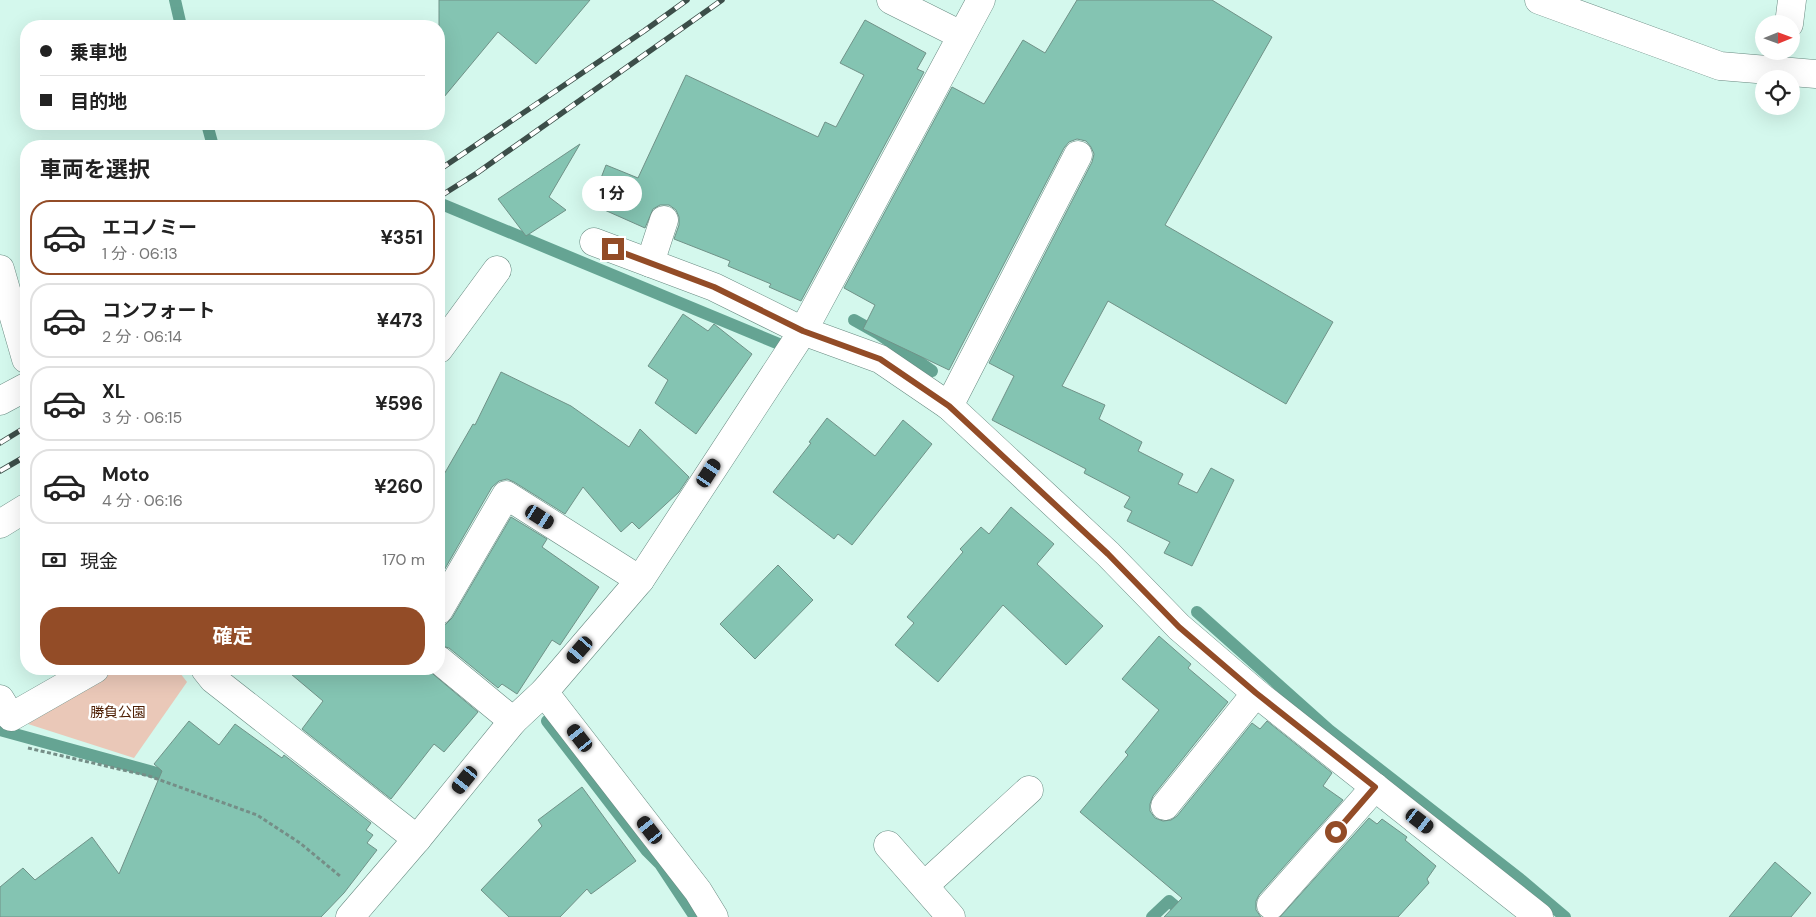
<!DOCTYPE html>
<html lang="ja">
<meta charset="utf-8">
<style>
body{margin:0;font-family:"DM Sans","Noto Sans JP",sans-serif;background:#f2f2f2;color:#222;height:100vh;display:flex;flex-direction:column;font-size:19px;white-space:nowrap}
*{box-sizing:border-box;margin:0}
p{font-size:16px;color:#767676}
.icon{flex:none;width:28px;height:28px;fill:none;stroke:currentColor;stroke-width:2;stroke-linecap:round;stroke-linejoin:round}
.map{position:relative;flex:1;overflow:hidden}
.drawer{position:absolute;left:20px;top:140px;width:425px;height:535px;display:flex;flex-direction:column;background:#fff;border-radius:20px;box-shadow:0 5px 20px #0002}
.drawer>*{flex:none}
.top-card{position:absolute;left:20px;top:20px;width:425px;height:110px;border-radius:20px;box-shadow:0 5px 20px #0002;display:grid;align-content:center;height:110px;padding:0 20px;background:#fff}
.needle{width:32px;rotate:89deg}
.tools{position:absolute;left:1755px;top:15px;display:grid;gap:10px}
.tools a{display:grid;place-items:center;width:45px;height:45px;border-radius:50%;background:#fff;box-shadow:0 5px 20px #0002;font-size:25px}
.end{position:absolute;width:22px;height:22px;margin:-11px;border:6px solid #934c27;background:#fff;box-shadow:0 0 0 2px #fff}
.from{border-radius:50%}
.bubble{position:absolute;height:35px;border-radius:18px;background:#fff;box-shadow:0 5px 20px #0002;font-size:16px;font-weight:700;line-height:35px;text-align:center}
.car{position:absolute;width:15px;height:30px;margin:-15px -8px;border-radius:6px;box-shadow:0 0 4px 1px #0007;background:linear-gradient(#222 24%,#8ab4d8 0 40%,#222 0 76%,#8ab4d8 0 86%,#222 0)}
.top-card b{display:flex;align-items:center;gap:18px;height:48px;font-size:19px}
.top-card b+b{border-top:1px solid #e0e0e0}
.top-card i{width:12px;height:12px;background:#222}
ul{padding:0;list-style:none}
li{display:flex;align-items:center;gap:15px;height:75px;margin:0 10px 8px;padding:0 10px;border:2px solid #e0e0e0;border-radius:20px}
li div{flex:1}
li b{display:block;font-size:19px}
li em{font-style:normal;font-weight:700}
li.on{border-color:#934c27}
li>.icon{width:45px;height:45px;stroke-width:1.5}
h2{padding:0 20px;font-size:22px;line-height:60px}
.pay{display:flex;align-items:center;gap:12px;height:55px;padding:0 20px;font-size:19px}
.pay p{margin-inline-start:auto}
.primary-button{display:flex;gap:10px;margin-top:auto;padding:10px 20px}
.primary-button a{flex:1;height:58px;border-radius:20px;background:#934c27;color:#fff;font-size:20px;font-weight:700;line-height:58px;text-align:center}
.map>svg:first-child{display:block}
.green{fill:#eac8b8}
.lines{fill:none;stroke-linecap:round;stroke-linejoin:round}
.stream{stroke:#65a493;stroke-width:12}
.building{fill:#84c4b2;stroke:#709288}
.minor-casing{stroke:#688a81;stroke-width:29}
.path{stroke:#758e87;stroke-width:3;stroke-dasharray:4 2.5;stroke-linecap:butt}
.minor{stroke:#fff;stroke-width:28}
.rail-casing{stroke:#3c4e49;stroke-width:5.5}
.rail{stroke:#fff;stroke-width:4;stroke-dasharray:11;stroke-linecap:butt}
.route{stroke:#934c27;stroke-width:6}
.labels{text-anchor:middle;dominant-baseline:central;stroke-width:5;stroke-linejoin:round;paint-order:stroke}
.park-label{font-size:14px;fill:#4e1f04;stroke:#fff}
</style>
<div class="map">
<svg width="1816" height="917" viewBox="0 0 1816 917">
<rect width="100%" height="100%" fill="#d4f8ed"/>
<path class="green" d="M115,669h62l10,13 -53,76 -106,-34z"/>
<g class="lines">
<g class="stream">
<path d="M175,0l6,26"/>
<path d="M207,124l6,22"/>
<path d="M439,203l340,141"/>
<path d="M854,320l25,14 53,37"/>
<path d="M1197,612l132,118 191,149 45,38"/>
<path d="M547,721l100,130 13,13 35,53"/>
<path d="M0,730l175,48"/>
<path d="M1152,917l17,-16 19,16"/>
</g>
</g>
<g class="building">
<path d="M439,0h151l-54,64 -38,-32 -59,71z"/>
<path d="M1077,0h135l60,37 -107,188 168,97 -47,82 -178,-103 -46,85 43,19 -6,14 43,23 -4,9 45,23 -5,10 19,9 14,-25 23,12 -42,86 -28,-13 6,-11 -43,-21 5,-10 -8,-4 6,-10 -46,-24 2,-4 -94,-49 22,-44 -25,-13 103,-201 2,-8 -3,-7 -5,-6 -9,-2 -8,3 -5,6 -115,222 -86,-41 12,-24 -31,-17 108,-201 32,17 39,-64 22,13z"/>
<path d="M865,20l61,33 -9,16 7,3 -123,229 -32,-14 2,-3 -43,-18 2,-5 -56,-22 5,-14v-8l-3,-7 -7,-5h-9l-7,4 -8,19 -54,-24 15,-39 32,13 48,-103 132,62 7,-15 11,5 28,-52 -24,-12z"/>
<path d="M580,144l-31,53 17,13 -40,26 -28,-37z"/>
<path d="M683,314l25,17 6,-7 38,30 -56,80 -41,-31 13,-23 -20,-14z"/>
<path d="M501,372l70,34 58,41 11,-18 49,48 -10,15 -40,37 -7,-7 -11,10 -38,-45 -18,27 -51,-32 -7,-3 -8,2 -7,6 -53,92v-96l34,-59 2,1z"/>
<path d="M827,418l48,38 28,-36 29,24 -80,101 -14,-11 -4,5 -61,-47 38,-49 -2,-1z"/>
<path d="M1011,507l43,37 -17,20 66,62 -37,39 -63,-60 -65,77 -43,-37 19,-22 -7,-6 56,-65 -3,-3 21,-22 8,7z"/>
<path d="M511,517l36,22 -5,8 57,40 -39,58 -8,-5 -35,54 -15,-10 -4,4 -49,-40 -10,-3v-19l7,-2 6,-6z"/>
<path d="M778,565l35,35 -58,59 -35,-35z"/>
<path d="M1159,636l32,28 -3,4 40,34 -75,94 -3,8v7l5,7 8,3 8,-1 6,-4 75,-93 8,6 7,-8 64,51 1,1 -9,13 20,14 -84,95 -3,6v9l5,7h-97l18,-19 -102,-86 48,-57 -3,-3 34,-42 -37,-31z"/>
<path d="M285,669h142l51,43 -34,40 -10,-8 -43,55 -89,-70 21,-28z"/>
<path d="M189,721l30,24 16,-21 47,34 2,-3 87,68 -5,7 7,5 -6,8 10,7 -33,43 -23,24h-321v-30l23,-19 12,12 57,-43 27,37 43,-103 -8,-7z"/>
<path d="M582,787l54,74 -45,33 -4,-5 -27,28h-51l-28,-27 61,-64 -4,-6z"/>
<path d="M1369,818l8,6 5,-5 25,18 -2,3 31,26 -9,13 2,4 -31,34h-118z"/>
<path d="M1775,862l36,31 -20,24h-62z"/>
</g>
<g class="lines">
<g class="minor-casing">
<g id="minor">
<path d="M891,0l70,35"/>
<path d="M1539,0l181,66 96,8"/>
<path d="M1789,24l3,-24"/>
<path d="M594,242l120,45 89,44 77,28 69,47 159,148 71,73 77,66 283,224"/>
<path d="M650,263l14,-43"/>
<path d="M0,269l26,90"/>
<path d="M439,349l58,-79"/>
<path d="M0,401l26,-14"/>
<path d="M949,406l129,-251"/>
<path d="M0,524l26,-16"/>
<path d="M439,610l67,-115 134,85"/>
<path d="M439,660l74,61"/>
<path d="M205,669l8,10 204,160"/>
<path d="M544,692l154,199 16,26"/>
<path d="M0,699l11,18 84,-48"/>
<path d="M1165,806l91,-113"/>
<path d="M888,845l63,72"/>
<path d="M925,885l104,-95"/>
<path d="M1271,905l104,-118"/>
<path d="M350,917l67,-78 96,-118 31,-29 96,-112 163,-249 178,-331"/>
</g>
</g>
<path class="path" d="M28,748l121,28 108,39 43,28 40,33"/>
<use href="#minor" class="minor"/>
<g class="rail-casing">
<g id="rail">
<path d="M439,170l205,-139 43,-31"/>
<path d="M439,197l38,-24 245,-173"/>
<path d="M0,443l26,-16"/>
<path d="M0,471l26,-15"/>
</g>
</g>
<use href="#rail" class="rail"/>
</g>
<g class="lines">
<path class="route" d="M613,249l101,38 89,44 77,28 69,47 159,148 71,73 77,66 119,94 -39,45"/>
</g>
<g class="labels">
<g class="park-label">
<text x="118" y="712">勝負公園</text>
</g>
</g>
</svg>
<div class="tools">
<a><svg class="needle" viewBox="-14 -14 28 28"><path d="M0-13l5 13h-10z" fill="#e53935"/><path d="M0 13l5-13h-10z" fill="#767676"/></svg></a>
<a><svg class="icon" aria-label="locate" viewBox="0 0 24 24"><circle cx="12" cy="12" r="6"/><path d="M12 2v4M12 18v4M2 12h4M18 12h4"/></svg></a>
</div>
<i class="end from" style="left:1336px;top:832px"></i>
<i class="end" style="left:613px;top:249px"></i>
<div class="bubble" style="left:582px;top:176px;width:60px">1 分</div>
<i class="car" style="left:709px;top:473px;rotate:33deg"></i>
<i class="car" style="left:540px;top:517px;rotate:122deg"></i>
<i class="car" style="left:580px;top:650px;rotate:221deg"></i>
<i class="car" style="left:580px;top:738px;rotate:322deg"></i>
<i class="car" style="left:465px;top:780px;rotate:219deg"></i>
<i class="car" style="left:1420px;top:821px;rotate:127deg"></i>
<i class="car" style="left:650px;top:830px;rotate:322deg"></i>
<div class="top-card">
<b><i class="from"></i>乗車地</b>
<b><i></i>目的地</b>
</div>
<section class="drawer">
<h2>車両を選択</h2>
<ul>
<li class="on"><svg class="icon" aria-label="car" viewBox="0 0 24 24"><path d="M5 17H2v-5l4-1 3-4h7l3 4 3 1v5h-3M9 17h6M6 11h13"/><circle cx="7" cy="17" r="2"/><circle cx="17" cy="17" r="2"/></svg><div><b>エコノミー</b><p>1 分 · 06:13</p></div><em>¥351</em></li>
<li><svg class="icon" aria-label="car" viewBox="0 0 24 24"><path d="M5 17H2v-5l4-1 3-4h7l3 4 3 1v5h-3M9 17h6M6 11h13"/><circle cx="7" cy="17" r="2"/><circle cx="17" cy="17" r="2"/></svg><div><b>コンフォート</b><p>2 分 · 06:14</p></div><em>¥473</em></li>
<li><svg class="icon" aria-label="car" viewBox="0 0 24 24"><path d="M5 17H2v-5l4-1 3-4h7l3 4 3 1v5h-3M9 17h6M6 11h13"/><circle cx="7" cy="17" r="2"/><circle cx="17" cy="17" r="2"/></svg><div><b>XL</b><p>3 分 · 06:15</p></div><em>¥596</em></li>
<li><svg class="icon" aria-label="car" viewBox="0 0 24 24"><path d="M5 17H2v-5l4-1 3-4h7l3 4 3 1v5h-3M9 17h6M6 11h13"/><circle cx="7" cy="17" r="2"/><circle cx="17" cy="17" r="2"/></svg><div><b>Moto</b><p>4 分 · 06:16</p></div><em>¥260</em></li>
</ul>
<div class="pay"><svg class="icon" aria-label="cash" viewBox="0 0 24 24"><path d="M3 7h18v10H3z"/><circle cx="12" cy="12" r="2"/></svg>現金<p>170 m</p></div>
<div class="primary-button"><a>確定</a></div>
</section>
</div>
